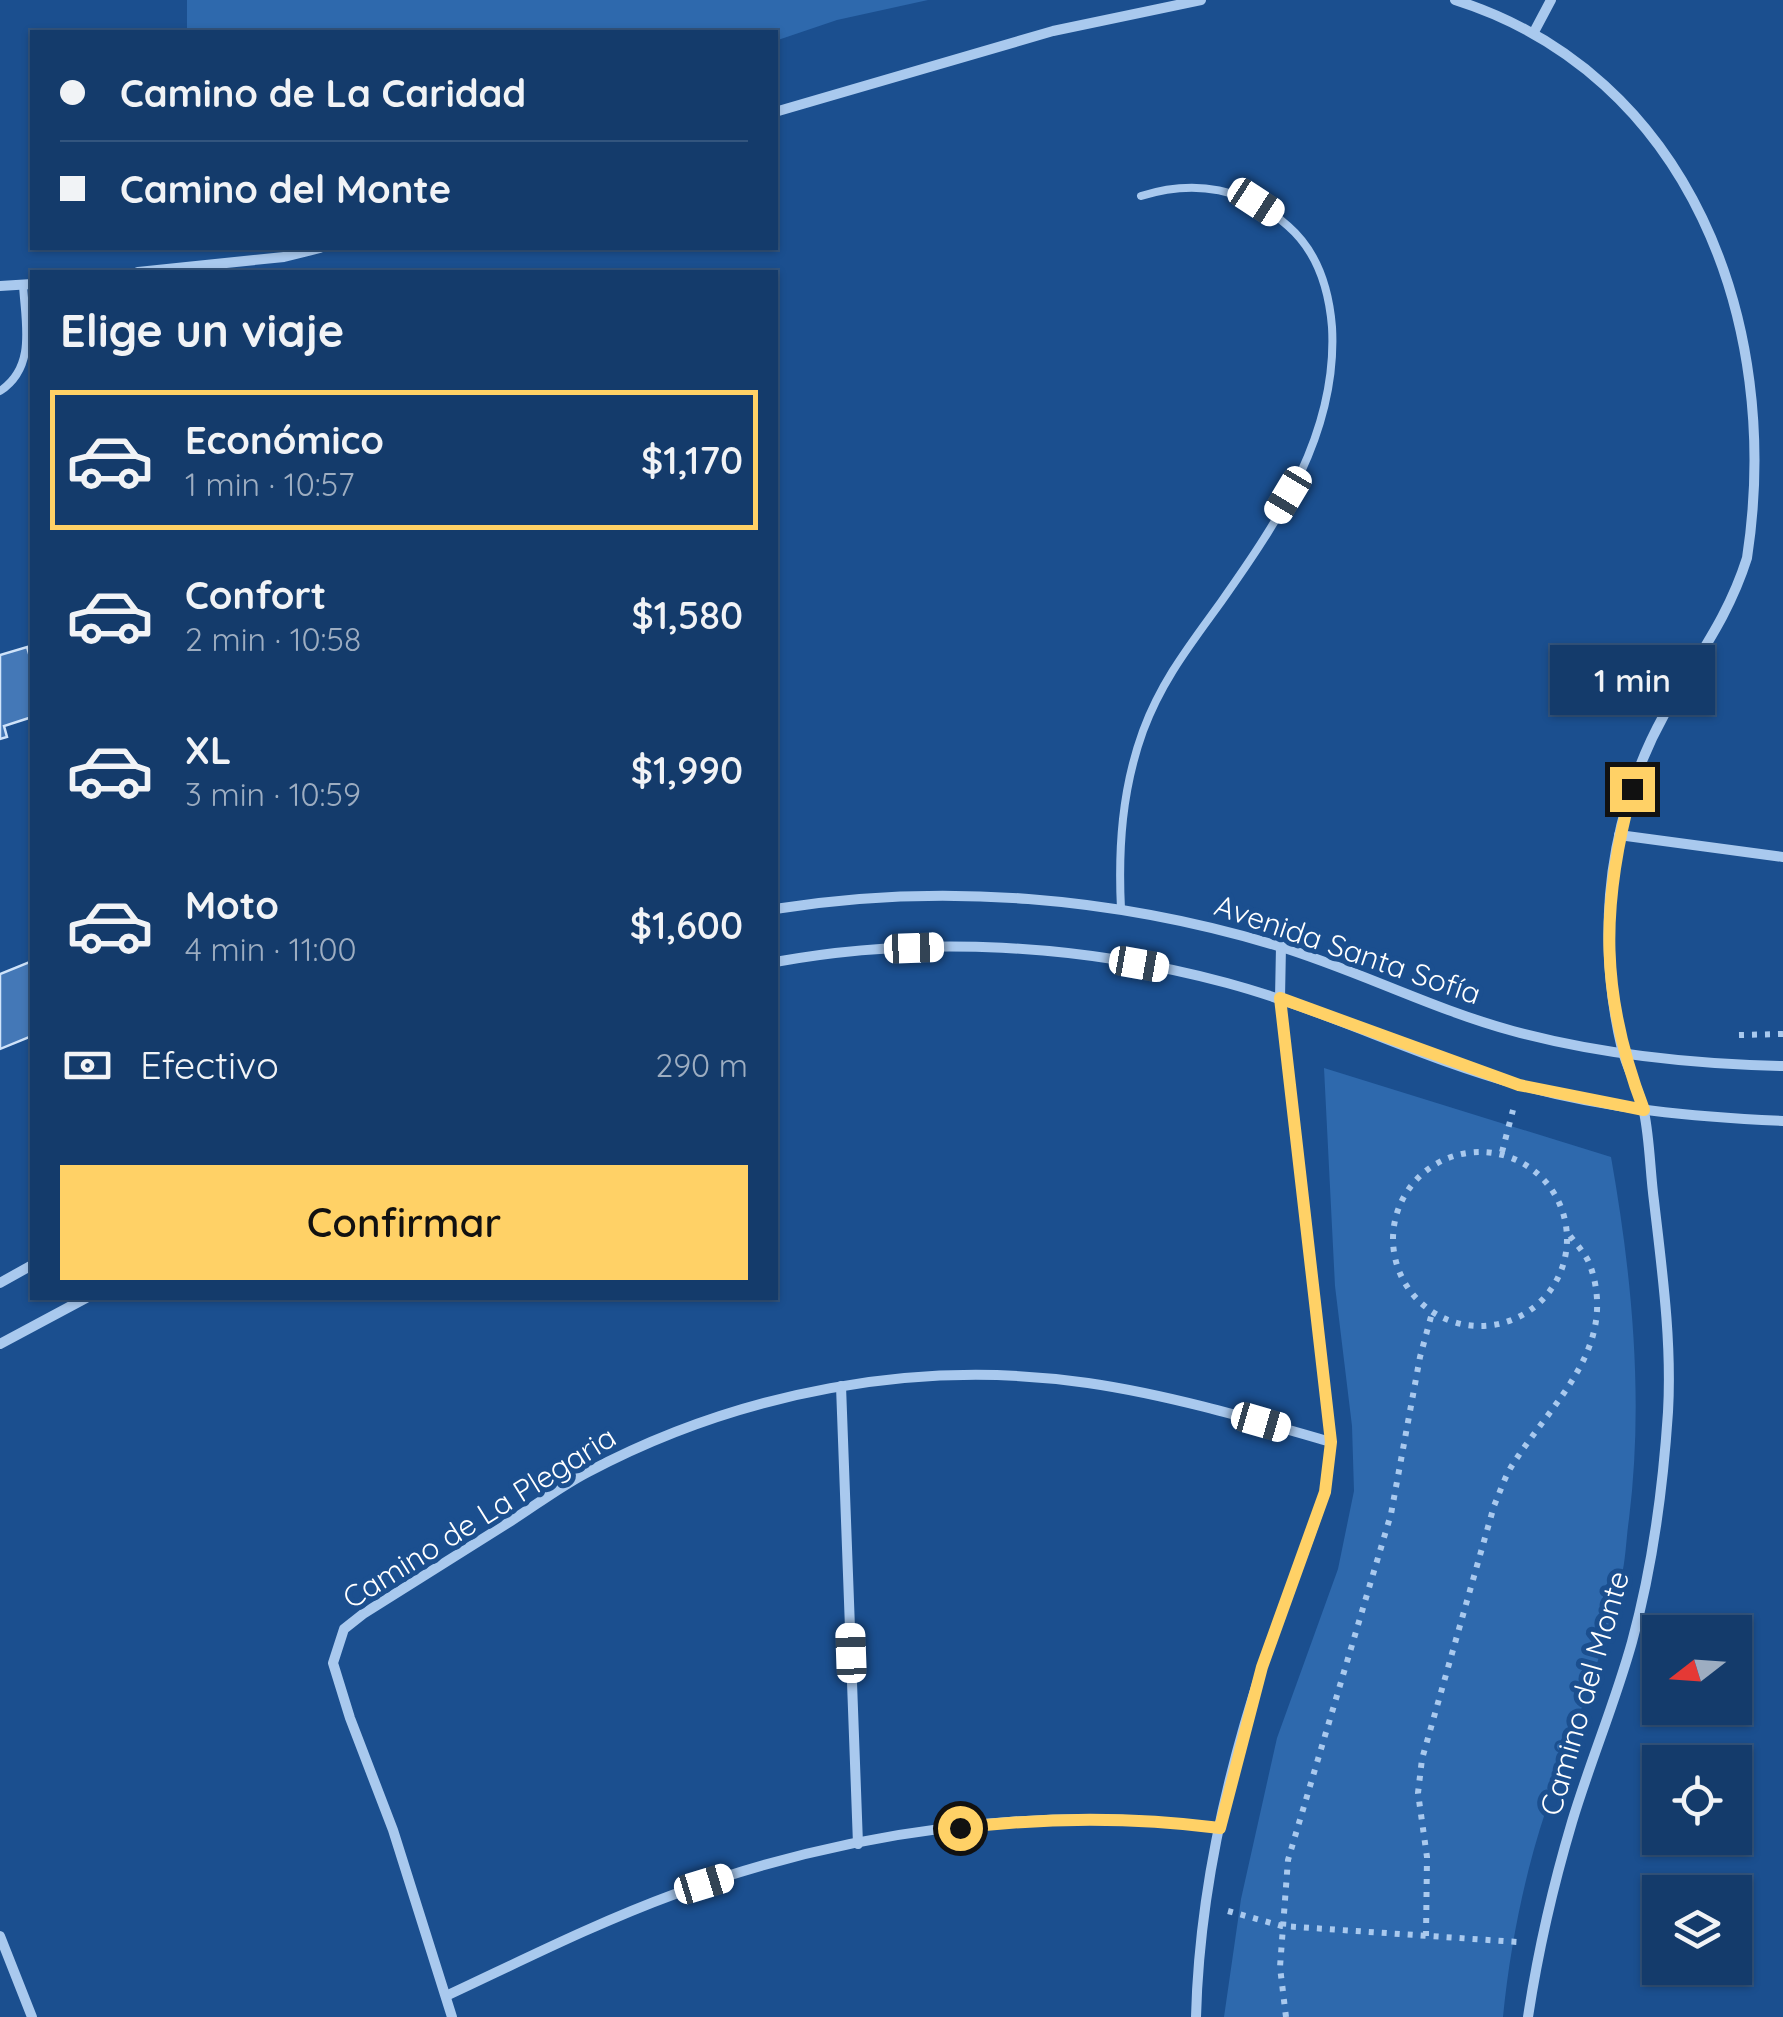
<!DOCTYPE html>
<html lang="es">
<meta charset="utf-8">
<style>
body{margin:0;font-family:Quicksand,sans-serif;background:#214673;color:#f1f3f6;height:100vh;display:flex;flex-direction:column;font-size:38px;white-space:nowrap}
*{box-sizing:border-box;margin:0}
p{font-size:32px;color:#9dadc1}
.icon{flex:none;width:55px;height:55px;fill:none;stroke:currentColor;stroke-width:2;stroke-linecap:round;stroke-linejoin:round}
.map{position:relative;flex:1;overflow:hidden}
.details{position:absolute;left:30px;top:270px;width:748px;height:1030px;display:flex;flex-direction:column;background:#143b6b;border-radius:0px;box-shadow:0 2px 8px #0004,0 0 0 2px #33557e}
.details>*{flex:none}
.hud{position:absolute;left:30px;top:30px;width:748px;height:220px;border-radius:0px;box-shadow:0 2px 8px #0004,0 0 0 2px #33557e;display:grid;align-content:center;height:220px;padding:0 30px;background:#143b6b}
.needle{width:65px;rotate:253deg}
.fabs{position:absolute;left:1642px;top:1615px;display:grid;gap:20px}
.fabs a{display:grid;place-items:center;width:110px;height:110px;border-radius:0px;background:#143b6b;box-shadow:0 2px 8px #0004,0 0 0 2px #33557e;font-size:50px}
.end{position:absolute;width:45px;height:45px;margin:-22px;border:12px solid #ffd166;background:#111;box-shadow:0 0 0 5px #111}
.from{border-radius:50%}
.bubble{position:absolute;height:70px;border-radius:0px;background:#143b6b;box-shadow:0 2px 8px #0004,0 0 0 2px #33557e;font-size:32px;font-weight:600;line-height:70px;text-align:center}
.car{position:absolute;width:30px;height:60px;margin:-30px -15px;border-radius:12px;box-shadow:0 0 8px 2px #0007;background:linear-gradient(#fff 24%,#345 0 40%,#fff 0 76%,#345 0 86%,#fff 0)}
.hud b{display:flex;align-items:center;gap:35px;height:95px;font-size:38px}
.hud b+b{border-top:2px solid #33557e}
.hud i{width:25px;height:25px;background:#f1f3f6}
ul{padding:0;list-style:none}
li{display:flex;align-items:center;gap:30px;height:140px;margin:0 20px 15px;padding:0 10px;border:5px solid transparent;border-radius:0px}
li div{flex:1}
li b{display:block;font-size:38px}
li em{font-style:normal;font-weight:600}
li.current{border-color:#ffd166}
li>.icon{width:90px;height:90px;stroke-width:1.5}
h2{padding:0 30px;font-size:45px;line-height:120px}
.pay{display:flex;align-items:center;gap:25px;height:110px;padding:0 30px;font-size:38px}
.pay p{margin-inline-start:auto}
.primary-button{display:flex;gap:20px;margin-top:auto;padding:20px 30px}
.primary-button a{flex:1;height:115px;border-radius:0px;background:#ffd166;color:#111;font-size:40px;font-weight:600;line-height:115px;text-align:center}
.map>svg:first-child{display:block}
.green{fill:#2e69ad}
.building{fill:#4478b7;stroke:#cfe3fa;stroke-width:2.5}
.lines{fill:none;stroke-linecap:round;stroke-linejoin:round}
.path{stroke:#a9c9ee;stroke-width:6;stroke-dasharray:5 8;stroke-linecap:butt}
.lane{stroke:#a9c9ee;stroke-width:8}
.street{stroke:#a9c9ee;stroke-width:10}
.route{stroke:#ffd166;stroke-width:12}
.labels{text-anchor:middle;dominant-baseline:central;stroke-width:10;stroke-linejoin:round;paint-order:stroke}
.street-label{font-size:30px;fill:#fff;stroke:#1b4f8f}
</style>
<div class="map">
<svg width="1783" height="2017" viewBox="0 0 1783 2017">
<rect width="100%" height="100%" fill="#1b4f8f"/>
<g class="green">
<path d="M187,0h741l-91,20 -62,21v-9h-588z"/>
<path d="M1324,1068l287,89c21,119 33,241 18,362 -3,20 -3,40 -8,60 -18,79 -50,154 -75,231 -22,66 -36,137 -43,207h-279l17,-118 36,-161 61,-169 16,-78 -2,-65 -17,-140z"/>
</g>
<g class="building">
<path d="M27,647l5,17v53l-28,9 3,11 -7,2v-84z"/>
<path d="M32,961v75l-32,13v-75z"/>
</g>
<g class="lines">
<g class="path">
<path d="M1739,1035l44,-1"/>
<circle cx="1480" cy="1239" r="87"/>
<path d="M1502,1152l11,-42"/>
<path d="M1228,1911l54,15 236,16"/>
<path d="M1426,1936l1,-79 -9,-64 4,-34 72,-253c6,-14 11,-30 19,-42 40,-63 106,-117 77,-199 -4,-11 -15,-22 -22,-32"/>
<path d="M1286,2017l-6,-50 8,-107 103,-346 29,-157 12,-44"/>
</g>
<g class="lane">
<path d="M0,391c37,-24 25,-69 23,-106"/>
<path d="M1121,909c-3,-61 1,-120 22,-178 19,-51 47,-86 78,-129 58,-82 117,-170 111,-275 -3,-37 -14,-75 -44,-101 -42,-38 -93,-47 -147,-30"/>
</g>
<g class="street">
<path d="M1455,0c234,74 328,322 292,558 -20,63 -52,101 -83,157 -30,54 -49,118 -54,180 -4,51 0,104 12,154 6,22 18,42 22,63 6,29 6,60 10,89 8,69 18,141 14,211 -5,76 -16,157 -36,230 -17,61 -42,120 -60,180 -19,64 -34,129 -44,195"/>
<path d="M1534,32l17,-32"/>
<path d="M775,112l278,-81 148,-31"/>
<path d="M138,272l146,-15 36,-9"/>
<path d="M0,286l32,-2"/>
<path d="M1619,835l164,22"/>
<path d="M775,909c167,-27 341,-12 503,37 79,24 154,63 235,85 89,24 178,33 270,35"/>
<path d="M775,962c148,-27 307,-18 452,21 100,27 193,75 293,102 86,24 175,32 263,36"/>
<path d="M0,1283l32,-18"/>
<path d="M0,1344l86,-46"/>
<path d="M841,1386l17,458"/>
<path d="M0,1936l32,81"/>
<path d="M446,1996c75,-35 150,-73 229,-102 171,-63 364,-90 545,-66"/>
<path d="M452,2017l-59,-187 -43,-112 -17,-55 11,-34 19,-15c49,-31 99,-62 148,-93 25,-16 50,-35 77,-49 151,-80 329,-114 500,-89 82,12 163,36 243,59"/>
<path d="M1196,2017c3,-118 30,-240 67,-352 19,-58 43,-115 62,-173l6,-50 -51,-444 1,-52"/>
</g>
</g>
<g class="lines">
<path class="route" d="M960,1828c87,-11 173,-11 260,0l42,-161 63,-175 6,-50 -51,-444 239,87 125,25c-44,-115 -44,-203 -12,-321"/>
</g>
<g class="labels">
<g class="street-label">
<text transform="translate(1348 949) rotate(19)">Avenida Santa Sofía</text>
<text transform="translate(479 1517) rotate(-32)">Camino de La Plegaria</text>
<text transform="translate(1584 1693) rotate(-74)">Camino del Monte</text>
</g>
</g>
</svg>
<div class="fabs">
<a><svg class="needle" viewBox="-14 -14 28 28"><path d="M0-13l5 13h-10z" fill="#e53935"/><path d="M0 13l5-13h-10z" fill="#9dadc1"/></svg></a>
<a><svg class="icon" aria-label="locate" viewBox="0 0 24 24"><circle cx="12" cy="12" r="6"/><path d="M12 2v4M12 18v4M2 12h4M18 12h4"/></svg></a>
<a><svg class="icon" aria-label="layers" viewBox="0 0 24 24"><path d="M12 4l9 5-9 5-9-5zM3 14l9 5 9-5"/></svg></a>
</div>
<i class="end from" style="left:960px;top:1828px"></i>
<i class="end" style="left:1632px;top:789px"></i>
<div class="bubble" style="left:1550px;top:645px;width:165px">1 min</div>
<i class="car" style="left:1256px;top:202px;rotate:123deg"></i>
<i class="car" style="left:1288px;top:495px;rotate:211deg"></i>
<i class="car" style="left:914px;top:948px;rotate:88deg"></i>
<i class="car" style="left:1139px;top:964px;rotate:100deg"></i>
<i class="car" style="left:1261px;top:1422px;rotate:106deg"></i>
<i class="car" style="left:851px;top:1653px;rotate:358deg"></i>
<i class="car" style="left:704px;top:1884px;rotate:73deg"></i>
<div class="hud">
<b><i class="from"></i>Camino de La Caridad</b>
<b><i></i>Camino del Monte</b>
</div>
<section class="details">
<h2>Elige un viaje</h2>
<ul>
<li class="current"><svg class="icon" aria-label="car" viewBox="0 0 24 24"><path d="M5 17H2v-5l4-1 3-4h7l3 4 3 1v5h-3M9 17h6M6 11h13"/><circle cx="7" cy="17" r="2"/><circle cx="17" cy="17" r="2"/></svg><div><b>Económico</b><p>1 min · 10:57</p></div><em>$1,170</em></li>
<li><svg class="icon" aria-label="car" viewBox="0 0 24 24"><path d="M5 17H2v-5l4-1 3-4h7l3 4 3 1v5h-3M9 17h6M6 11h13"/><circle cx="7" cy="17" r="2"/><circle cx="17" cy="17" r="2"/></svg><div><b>Confort</b><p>2 min · 10:58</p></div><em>$1,580</em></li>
<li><svg class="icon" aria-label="car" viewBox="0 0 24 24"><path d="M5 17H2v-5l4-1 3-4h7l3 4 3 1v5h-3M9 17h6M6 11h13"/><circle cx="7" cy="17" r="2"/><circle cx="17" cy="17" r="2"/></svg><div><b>XL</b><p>3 min · 10:59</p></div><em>$1,990</em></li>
<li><svg class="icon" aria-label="car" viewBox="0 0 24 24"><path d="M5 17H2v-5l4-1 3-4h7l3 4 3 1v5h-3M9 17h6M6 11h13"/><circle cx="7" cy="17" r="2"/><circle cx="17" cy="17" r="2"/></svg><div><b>Moto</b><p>4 min · 11:00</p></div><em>$1,600</em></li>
</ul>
<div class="pay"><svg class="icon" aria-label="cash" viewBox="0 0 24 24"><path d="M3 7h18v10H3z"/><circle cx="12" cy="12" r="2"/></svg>Efectivo<p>290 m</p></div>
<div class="primary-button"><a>Confirmar</a></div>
</section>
</div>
